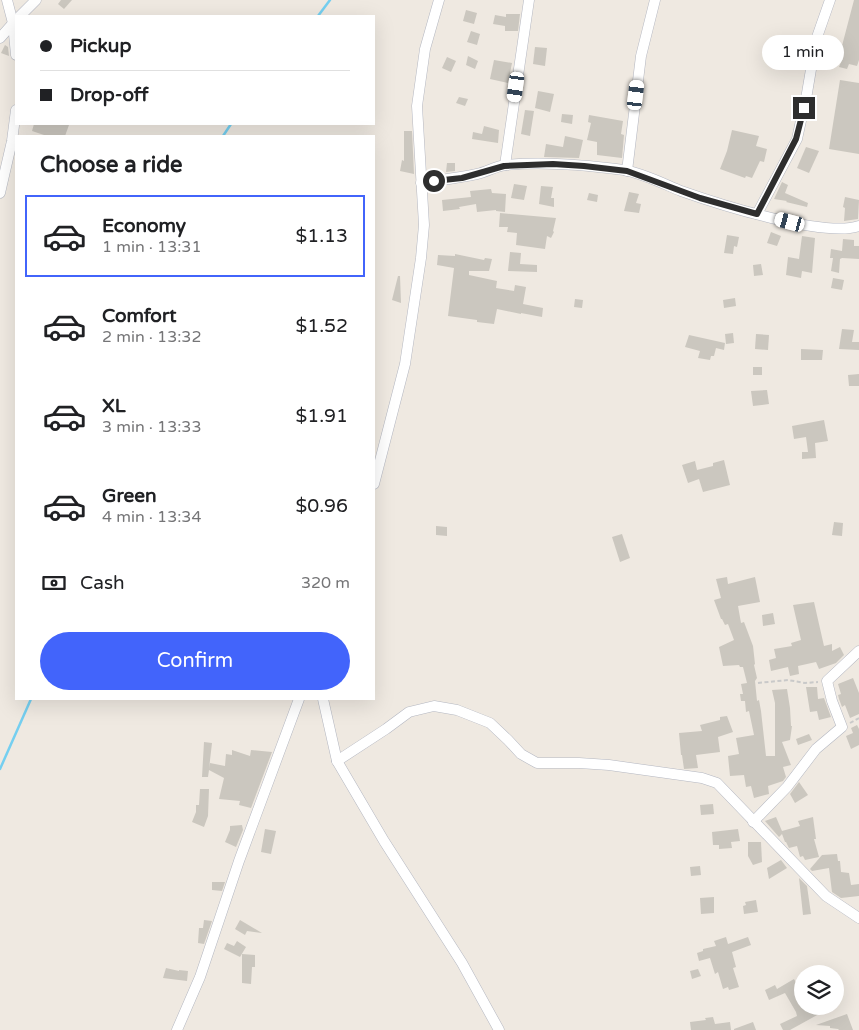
<!DOCTYPE html>
<meta charset="utf-8">
<style>
body{margin:0;font-family:"Varela Round",sans-serif;background:#f2f2f2;color:#202124;height:100vh;display:flex;flex-direction:column;font-size:19px;white-space:nowrap}
*{box-sizing:border-box;margin:0}
p{font-size:16px;color:#757577}
.icon{flex:none;width:28px;height:28px;fill:none;stroke:currentColor;stroke-width:2;stroke-linecap:round;stroke-linejoin:round}
.map{position:relative;flex:1;overflow:hidden}
.side{position:absolute;left:15px;top:135px;width:360px;height:565px;display:flex;flex-direction:column;background:#fff;border-radius:0px;box-shadow:0 5px 20px #0002}
.side>*{flex:none}
.guide{position:absolute;left:15px;top:15px;width:360px;height:110px;border-radius:0px;box-shadow:0 5px 20px #0002;display:grid;align-content:center;height:110px;padding:0 25px;background:#fff}
.buttons{position:absolute;left:794px;top:965px;display:grid;gap:10px}
.buttons a{display:grid;place-items:center;width:50px;height:50px;border-radius:50%;background:#fff;box-shadow:0 5px 20px #0002;font-size:25px}
.end{position:absolute;width:22px;height:22px;margin:-11px;border:6px solid #2e2e2e;background:#fff;box-shadow:0 0 0 2px #fff}
.from{border-radius:50%}
.bubble{position:absolute;height:35px;border-radius:18px;background:#fff;box-shadow:0 5px 20px #0002;font-size:16px;font-weight:600;line-height:35px;text-align:center}
.car{position:absolute;width:15px;height:30px;margin:-15px -8px;border-radius:6px;box-shadow:0 0 4px 1px #0007;background:linear-gradient(#fff 24%,#345 0 40%,#fff 0 76%,#345 0 86%,#fff 0)}
.guide b{display:flex;align-items:center;gap:18px;height:48px;font-size:19px}
.guide b+b{border-top:1px solid #e0e0e0}
.guide i{width:12px;height:12px;background:#202124}
ul{padding:0;list-style:none}
li{display:flex;align-items:center;gap:15px;height:82px;margin:0 10px 8px;padding:0 15px;border:2px solid transparent;border-radius:0px}
li div{flex:1}
li b{display:block;font-size:19px}
li em{font-style:normal;font-weight:600}
li.on{border-color:#4264fb}
li>.icon{width:45px;height:45px;stroke-width:1.5}
h2{padding:0 25px;font-size:22px;line-height:60px}
.pay{display:flex;align-items:center;gap:12px;height:55px;padding:0 25px;font-size:19px}
.pay p{margin-inline-start:auto}
.button{display:flex;gap:10px;margin-top:auto;padding:10px 25px}
.button a{flex:1;height:58px;border-radius:30px;background:#4264fb;color:#fff;font-size:20px;font-weight:600;line-height:58px;text-align:center}
.map>svg:first-child{display:block}
.lines{fill:none;stroke-linecap:round;stroke-linejoin:round}
.stream{stroke:#75cff0;stroke-width:2.5}
.building{fill:#cbc7bf}
.street-casing{stroke:#b4b7c1;stroke-width:11}
.path{stroke:#c9c9c9;stroke-width:2;stroke-dasharray:4 2.5;stroke-linecap:butt}
.street{stroke:#fff;stroke-width:10}
.route{stroke:#2e2e2e;stroke-width:6}
</style>
<div class="map">
<svg width="859" height="1030" viewBox="0 0 859 1030">
<rect width="100%" height="100%" fill="#efe9e1"/>
<g class="lines">
<g class="stream">
<path d="M318,16l12,-16"/>
<path d="M223,136l8,-12"/>
<path d="M0,769l31,-70"/>
</g>
</g>
<g class="building">
<path d="M61,0h11l-8,9 -6,-5z"/>
<path d="M854,0h5v60l-2,6 -8,-2 -2,5 -8,-2 2,-5 -3,-1z"/>
<path d="M466,10l11,3 -3,11 -11,-3z"/>
<path d="M506,14h14l-2,17h-13v-5l-12,-2 2,-9 11,2z"/>
<path d="M471,31l9,3 -3,11 -10,-3z"/>
<path d="M5,45l3,2 1,9 -8,-3z"/>
<path d="M535,47l12,1 -2,18 -12,-2z"/>
<path d="M468,56l10,5 -3,8 -9,-4z"/>
<path d="M447,57l9,4 -5,11 -9,-4z"/>
<path d="M494,60l18,3 -4,20 -18,-4z"/>
<path d="M840,80l19,3v71l-30,-5z"/>
<path d="M538,91l16,3 -4,18 -15,-4z"/>
<path d="M459,97l9,2 -3,7 -9,-3z"/>
<path d="M525,110l9,1 -4,25 -9,-2z"/>
<path d="M562,114l11,1 -1,9 -11,-2z"/>
<path d="M589,115l34,6 -2,13 3,1 -2,23 -25,-3v-13l-10,-2 4,-17 -3,-1z"/>
<path d="M34,124h31l4,1 -4,11h-18l-15,-5z"/>
<path d="M484,126l15,4 -1,13 -26,-4 1,-7 9,2z"/>
<path d="M732,130l27,6 -3,10 11,3 -3,13 -4,-1 -8,17 -6,-2 -1,2 -25,-9 7,-18z"/>
<path d="M404,131h8l2,43 -14,-3 2,-11 2,1z"/>
<path d="M565,136l18,4 -4,18 -35,-1 2,-13 17,3z"/>
<path d="M806,147l13,4 -10,22 -12,-5z"/>
<path d="M447,163h8v8l-9,1z"/>
<path d="M782,182l6,3 -3,8 23,10 -1,4 -21,-5 1,-1 -13,-2z"/>
<path d="M514,184l13,2 -3,14 -13,-2z"/>
<path d="M541,186l12,1 -2,11h3v9l-15,-3z"/>
<path d="M491,189l1,4 14,1 -1,18 -9,-1v-1l-19,2 -1,-8 -17,3 1,2 -17,2 -1,-11 29,-3 -1,-6z"/>
<path d="M629,192l10,2 -3,9 5,1 -2,9 -15,-2z"/>
<path d="M589,193l9,2 -1,7 -10,-2z"/>
<path d="M845,197l14,3 -1,19 -14,2 1,-13 -2,-1z"/>
<path d="M500,213l56,5 -3,13 1,1 -3,6 -4,-2 -2,13 -29,-4 1,-12 -10,-1 1,-5h-9z"/>
<path d="M771,232l10,4 -4,10 -10,-3z"/>
<path d="M727,235l12,2 -2,10 -3,-1 -1,8 -9,-1z"/>
<path d="M802,236l13,2 -3,35 -10,-2 -1,7 -15,-3 2,-18 11,2z"/>
<path d="M843,239l11,1v6h5v13l-17,-1 -2,1 -1,14 -8,-2 2,-13h-3l1,-9 11,2z"/>
<path d="M510,252l11,1 -1,11 17,1v7l-29,-1z"/>
<path d="M455,254l29,6 1,-2 7,1 -3,12h-20v4l28,6 -1,7 18,3 1,-6 11,2 -3,17 20,4 -1,9 -21,-4v1l-24,-5 -3,15 -17,-2v-2l-29,-4 6,-48 -17,-3 1,-10 17,1z"/>
<path d="M761,264l2,11 -9,1 -1,-11z"/>
<path d="M398,276h2l1,27 -9,-3z"/>
<path d="M833,278l11,2 -2,10 -11,-2z"/>
<path d="M735,298l1,8 -12,2 -1,-8z"/>
<path d="M575,299l8,1 -1,8 -8,-1z"/>
<path d="M842,329l12,1 -2,12h7v8l-20,-1z"/>
<path d="M733,333l1,10 -8,1 -1,-10z"/>
<path d="M756,334l13,1 -1,15 -13,-1z"/>
<path d="M689,335l36,8 -1,7 -8,-2 -2,8h-3l-1,4 -12,-2 2,-7 -15,-4z"/>
<path d="M801,349l22,1 -1,10h-21z"/>
<rect x="753" y="367" width="9" height="8"/>
<path d="M859,374v12h-10l-1,-11z"/>
<path d="M767,390l2,14 -16,2 -2,-15z"/>
<path d="M824,420l4,21 -13,2 1,15 -14,1v-7h6l-2,-15 -12,2 -2,-13z"/>
<path d="M724,460l6,25 -27,7 -4,-13 -11,4 -6,-18 13,-4 2,9 16,-4v-3z"/>
<path d="M834,522l9,1 -1,13 -10,-1z"/>
<path d="M436,526l11,1v9l-11,-1z"/>
<path d="M622,534l8,24 -10,4 -8,-25z"/>
<path d="M727,577l1,7 27,-7 5,25 -22,4 3,17 3,-1 9,24 2,18 -1,1 3,13 -2,3 2,20 2,-1 2,11 5,45h9v-53l-3,-13 15,-1 3,19 1,18h1l-2,14 -8,2 9,23 -8,2 3,10 -3,4 -15,5 1,8 -15,4 -3,-12 -5,1 -2,-12 -14,1 -2,-20 11,-2 -3,-16 18,-3 -5,-24 -3,1 -1,-11h-4l-1,-7h3l-2,-10 6,-1 -4,-16h-3l-1,-2 -16,1 -4,-19 15,-7 -6,-16 -3,1 -3,-6h-1l-7,-19 7,-2 -5,-19z"/>
<path d="M814,602l10,44 8,-2v7l8,-4 4,8 -8,8 -17,6 -3,-7 -18,4 1,8 -9,2 -2,-9 -17,4 -2,-11 7,-2 -2,-9 18,-3 -1,-3 10,-3 -8,-35z"/>
<path d="M773,613l2,11 -12,2 -1,-11z"/>
<path d="M853,678l6,15v21l-9,4 -5,-13 -3,2 -3,-8 -1,-4 3,-1 -3,-10z"/>
<path d="M806,687h11l1,12 6,-1 7,19 -12,3 -2,-9 -7,1z"/>
<path d="M727,716l6,16 -15,5 2,15 -24,3 2,13 -14,1 -2,-14h-1l-2,-22 23,-2 -2,-6 20,-5v-3z"/>
<path d="M857,725l2,4v16l-8,4 -5,-13 7,-3 -2,-5z"/>
<path d="M809,734l3,6 -14,5 -2,-6z"/>
<path d="M204,742l8,1 -3,26 1,-6 15,3 1,-12 6,1v-5l18,6 1,-6 21,2 -21,56 -12,-3 1,-4 -21,-2 5,-21 -15,-8 -1,7h-6z"/>
<path d="M799,782l9,13 -13,8 -5,-9z"/>
<path d="M200,789h9l-1,27 -4,11 -12,-5 4,-10v-7h3z"/>
<path d="M713,804l1,10 -13,1 -1,-10z"/>
<path d="M776,817l6,14 18,-5 -2,-5 15,-4 3,22h-2l5,18 -14,3 -2,-4 -3,1 -3,-11 -8,2 -3,-6h-1l-3,-8 -3,3 -14,-16z"/>
<path d="M242,825l1,5 -7,17 -11,-5 5,-12v-4z"/>
<path d="M265,829l11,2 -5,23 -10,-2z"/>
<path d="M738,829l2,12 -9,1 1,6 -13,1v-4h-6l-1,-13z"/>
<path d="M748,842h13l1,20 -9,3 -5,-9z"/>
<path d="M837,854l1,7h2l1,11 8,1 2,12 8,-1v12l-18,2 -9,-6 -3,-24 -17,3 -2,-2 12,-14z"/>
<path d="M781,860l6,8 -18,11 -2,-11z"/>
<path d="M700,866l1,9 -10,1 -1,-9z"/>
<path d="M799,878l8,8 4,28 -8,1z"/>
<path d="M212,882h13l-3,9 -10,-1z"/>
<path d="M714,897v16l-13,1 -1,-16z"/>
<path d="M756,900l2,12 -14,2 -1,-8 3,-1 -1,-3z"/>
<path d="M204,920l8,1 -8,23 -6,-1 1,-15h4z"/>
<path d="M240,920l22,13 -15,-2 -2,4 -10,-6z"/>
<path d="M726,937l2,7 20,-7 3,8 -19,7 4,15 -3,1 6,19 -10,3 -1,-3 -5,2 -5,-17 -3,2 -5,-16 -11,3 -2,-8 6,-2v-2l13,-3 -2,-5z"/>
<path d="M237,941l9,6 -6,10 -16,-8 3,-6 7,3z"/>
<path d="M242,954l13,1v12h-3l-1,17 -9,-1z"/>
<path d="M166,968l13,3v-1l9,1 -1,10 -24,-3z"/>
<path d="M698,969l3,7 -9,3 -2,-8z"/>
<path d="M794,979l8,15v12h13l4,8 -29,16h-7l-3,-6 17,-8 -1,-4 -11,-19 -16,7 -4,-10 10,-5 2,4z"/>
<path d="M847,1014l6,16h-14l-1,-1 -8,-1v-2l-14,-1z"/>
<path d="M713,1017l2,7 15,-2 1,8h-40l-1,-8 16,-2 -1,-2z"/>
<path d="M753,1022l3,8h-22v-1z"/>
</g>
<g class="lines">
<g class="street-casing">
<g id="street">
<path d="M7,0l6,23 3,32"/>
<path d="M20,16l16,-16"/>
<path d="M0,38l16,-18"/>
<path d="M505,165l24,-165"/>
<path d="M627,171l14,-115 14,-56"/>
<path d="M421,183c19,-3 37,-5 56,-9 10,-2 19,-8 29,-9 39,-4 80,0 118,5 18,3 40,14 57,21 37,13 143,47 178,35"/>
<path d="M0,193l12,-52 4,-31"/>
<path d="M757,214l40,-75 10,-46 9,-53 14,-40"/>
<path d="M374,484l31,-120 16,-106 3,-33 -7,-119 8,-57 14,-49"/>
<path d="M323,699l14,62 47,80 78,122 37,67"/>
<path d="M337,761l49,-32 23,-17 25,-6 23,4 33,13 18,17 13,14 16,9h42l30,2 93,13 15,5 109,113 33,22"/>
<path d="M753,822l34,-35 29,-38 26,-22 -10,-26 -5,-20 32,-30"/>
<path d="M177,1030l23,-53 39,-116 60,-162"/>
</g>
</g>
<g class="path">
<path d="M758,683l30,-3 17,3 13,-1"/>
<path d="M850,723l9,-5"/>
</g>
<use href="#street" class="street"/>
</g>
<g class="lines">
<path class="route" d="M434,181l28,-3 42,-12 49,-2 31,2 43,5 73,27 57,16 39,-75 8,-31"/>
</g>
</svg>
<div class="buttons">
<a><svg class="icon" aria-label="layers" viewBox="0 0 24 24"><path d="M12 4l9 5-9 5-9-5zM3 14l9 5 9-5"/></svg></a>
</div>
<i class="end from" style="left:434px;top:181px"></i>
<i class="end" style="left:804px;top:108px"></i>
<div class="bubble" style="left:762px;top:35px;width:82px">1 min</div>
<i class="car" style="left:516px;top:87px;rotate:188deg"></i>
<i class="car" style="left:636px;top:95px;rotate:7deg"></i>
<i class="car" style="left:790px;top:222px;rotate:285deg"></i>
<div class="guide">
<b><i class="from"></i>Pickup</b>
<b><i></i>Drop-off</b>
</div>
<section class="side">
<h2>Choose a ride</h2>
<ul>
<li class="on"><svg class="icon" aria-label="car" viewBox="0 0 24 24"><path d="M5 17H2v-5l4-1 3-4h7l3 4 3 1v5h-3M9 17h6M6 11h13"/><circle cx="7" cy="17" r="2"/><circle cx="17" cy="17" r="2"/></svg><div><b>Economy</b><p>1 min · 13:31</p></div><em>$1.13</em></li>
<li><svg class="icon" aria-label="car" viewBox="0 0 24 24"><path d="M5 17H2v-5l4-1 3-4h7l3 4 3 1v5h-3M9 17h6M6 11h13"/><circle cx="7" cy="17" r="2"/><circle cx="17" cy="17" r="2"/></svg><div><b>Comfort</b><p>2 min · 13:32</p></div><em>$1.52</em></li>
<li><svg class="icon" aria-label="car" viewBox="0 0 24 24"><path d="M5 17H2v-5l4-1 3-4h7l3 4 3 1v5h-3M9 17h6M6 11h13"/><circle cx="7" cy="17" r="2"/><circle cx="17" cy="17" r="2"/></svg><div><b>XL</b><p>3 min · 13:33</p></div><em>$1.91</em></li>
<li><svg class="icon" aria-label="car" viewBox="0 0 24 24"><path d="M5 17H2v-5l4-1 3-4h7l3 4 3 1v5h-3M9 17h6M6 11h13"/><circle cx="7" cy="17" r="2"/><circle cx="17" cy="17" r="2"/></svg><div><b>Green</b><p>4 min · 13:34</p></div><em>$0.96</em></li>
</ul>
<div class="pay"><svg class="icon" aria-label="cash" viewBox="0 0 24 24"><path d="M3 7h18v10H3z"/><circle cx="12" cy="12" r="2"/></svg>Cash<p>320 m</p></div>
<div class="button"><a>Confirm</a></div>
</section>
</div>
